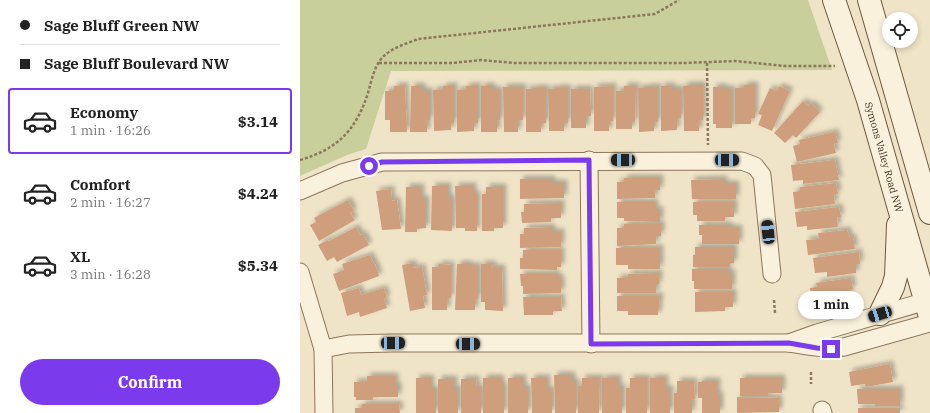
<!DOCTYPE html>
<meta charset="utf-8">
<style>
body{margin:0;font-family:"IBM Plex Serif",serif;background:#f2f2f2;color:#222;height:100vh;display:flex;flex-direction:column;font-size:15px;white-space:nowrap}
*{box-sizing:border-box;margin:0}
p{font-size:13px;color:#767676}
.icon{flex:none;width:22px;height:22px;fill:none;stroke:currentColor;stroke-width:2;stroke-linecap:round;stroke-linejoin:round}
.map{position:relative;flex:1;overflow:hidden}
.sheet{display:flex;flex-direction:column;background:#fff;width:300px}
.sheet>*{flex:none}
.hud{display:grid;align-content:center;height:88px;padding:0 20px;background:#fff}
.controls{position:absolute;left:582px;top:12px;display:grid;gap:8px}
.controls a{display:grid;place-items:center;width:36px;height:36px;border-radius:50%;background:#fff;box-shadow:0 2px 6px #0003;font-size:20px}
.end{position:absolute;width:18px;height:18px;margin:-9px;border:5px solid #7c3aed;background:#fff;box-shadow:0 0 0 2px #fff}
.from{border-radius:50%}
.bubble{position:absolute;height:28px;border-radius:14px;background:#fff;box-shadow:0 2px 6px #0003;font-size:13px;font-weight:700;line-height:28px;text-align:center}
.car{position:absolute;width:12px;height:24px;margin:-12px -6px;border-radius:5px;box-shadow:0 0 3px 1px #0007;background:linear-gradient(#222 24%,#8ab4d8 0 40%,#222 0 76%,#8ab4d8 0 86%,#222 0)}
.hud b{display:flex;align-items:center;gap:14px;height:38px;font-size:15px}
.hud b+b{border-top:1px solid #e0e0e0}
.hud i{width:10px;height:10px;background:#222}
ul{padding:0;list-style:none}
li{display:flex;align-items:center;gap:12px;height:66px;margin:0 8px 6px;padding:0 12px;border:2px solid transparent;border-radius:4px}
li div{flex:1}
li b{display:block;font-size:15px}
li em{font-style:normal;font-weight:700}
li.current{border-color:#7c3aed}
li>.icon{width:36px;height:36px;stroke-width:1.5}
.cta{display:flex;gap:8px;margin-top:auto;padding:8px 20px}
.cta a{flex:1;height:46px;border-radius:24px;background:#7c3aed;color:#fff;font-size:16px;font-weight:700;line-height:46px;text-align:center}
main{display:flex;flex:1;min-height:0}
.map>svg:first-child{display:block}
.green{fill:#c9cf9b}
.building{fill:#cf9f7d;filter:url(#shadow)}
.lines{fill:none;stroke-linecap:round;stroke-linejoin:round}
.minor-casing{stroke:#8d765c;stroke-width:19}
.secondary-casing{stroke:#6f573f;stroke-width:24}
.path{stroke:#8d765c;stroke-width:2.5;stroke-dasharray:3 2;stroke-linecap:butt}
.minor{stroke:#faf1dc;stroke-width:17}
.secondary{stroke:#faf1dc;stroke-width:22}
.route{stroke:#7c3aed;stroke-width:5}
.labels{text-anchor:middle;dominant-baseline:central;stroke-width:4;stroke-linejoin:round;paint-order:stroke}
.street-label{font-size:10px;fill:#3d2e20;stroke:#f7eed8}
</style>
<main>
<section class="sheet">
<div class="hud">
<b><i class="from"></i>Sage Bluff Green NW</b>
<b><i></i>Sage Bluff Boulevard NW</b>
</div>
<ul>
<li class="current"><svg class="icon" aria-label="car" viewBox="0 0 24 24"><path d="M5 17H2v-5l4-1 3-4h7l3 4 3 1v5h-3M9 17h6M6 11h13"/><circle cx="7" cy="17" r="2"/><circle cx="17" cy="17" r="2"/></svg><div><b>Economy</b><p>1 min · 16:26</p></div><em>$3.14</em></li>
<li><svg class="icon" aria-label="car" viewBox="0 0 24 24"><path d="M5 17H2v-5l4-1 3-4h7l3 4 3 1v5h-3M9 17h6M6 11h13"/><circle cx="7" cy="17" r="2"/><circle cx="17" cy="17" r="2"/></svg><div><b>Comfort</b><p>2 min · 16:27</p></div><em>$4.24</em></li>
<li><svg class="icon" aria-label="car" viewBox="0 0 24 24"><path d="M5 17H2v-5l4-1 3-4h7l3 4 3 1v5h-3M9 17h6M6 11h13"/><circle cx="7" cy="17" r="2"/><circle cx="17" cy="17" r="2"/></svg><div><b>XL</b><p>3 min · 16:28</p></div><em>$5.34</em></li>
</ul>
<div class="cta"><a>Confirm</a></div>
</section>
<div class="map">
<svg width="630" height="413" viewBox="0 0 630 413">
<defs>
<filter id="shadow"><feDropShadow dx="3.5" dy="-3.5" stdDeviation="2" flood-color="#0004"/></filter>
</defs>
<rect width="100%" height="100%" fill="#f0e4c8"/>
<path class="green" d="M0,0h508l24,70 -441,1 -25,78 -19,6 -47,21z"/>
<g class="building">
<path d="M390,85h13v35h-4v11h-15l-1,-45z"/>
<path d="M444,85h11v33h-4v6h-16v-36h9z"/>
<path d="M94,86h11l2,46h-17v-12h-5v-29h9z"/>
<path d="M111,86h11v5h8v29h-3v12h-17z"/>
<path d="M143,86h11v37h-3v7l-17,1 -1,-41h10z"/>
<path d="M166,86h12v37h-4v8l-17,1v-42h9z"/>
<path d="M181,86h11v4h8v30h-3v12h-16z"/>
<path d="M313,86v35h-4v10h-15v-44z"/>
<path d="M324,86h12l-1,36h-3v7h-16v-38h8z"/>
<path d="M361,86h11v3h9v29h-4v12l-16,1z"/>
<path d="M479,86l11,5 -18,40 -14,-6 4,-10 -4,-1 12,-26 7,3z"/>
<path d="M203,87h20v33h-5v12h-14z"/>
<path d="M347,87h11v35h-4v9l-15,1 -1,-44h9z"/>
<path d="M413,87h11v2h8v39h-16v-4h-3z"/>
<path d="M234,88h12v35h-5v9h-15v-43h8z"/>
<path d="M256,88h12v35h-4v8h-15l-1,-42h8z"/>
<path d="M271,89h19l1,27h-5v12h-15z"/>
<path d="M503,101l6,5 2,-3 9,9 -24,26 -3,-3 -8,8 -11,-10z"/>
<path d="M535,132l3,11 -4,1 2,9 -39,9 -4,-16 7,-2 -1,-4z"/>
<path d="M535,160l4,20 -36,4v-4l-10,1 -2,-16z"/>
<path d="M324,178h36v12h-5v8l-38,1v-17h7z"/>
<path d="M220,179h32v4h12v15l-44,1z"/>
<path d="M424,179v5h12v15h-44l-1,-19z"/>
<path d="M536,183l2,11 -4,1 1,9 -40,5 -2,-17 7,-1v-4z"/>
<path d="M132,186h16v12h4v33l-21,-1z"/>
<path d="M155,186h18v8h4v37h-12v-3h-9z"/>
<path d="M106,187h15v12h5v29l-9,1v3h-12z"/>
<path d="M186,187h17v41h-9v3h-12v-37h4z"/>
<path d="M91,189l1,12 5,-1 4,29 -19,1 -6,-39z"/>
<path d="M48,200l6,11 -4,2 5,7 -36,21 -9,-16 6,-3 -2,-4z"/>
<path d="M317,202h38v8h5v12l-36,-1v-3h-7z"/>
<path d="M393,202h41v15h-9v4h-28v-6h-4z"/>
<path d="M261,203v15h-10v4l-29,1 -1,-11h3v-8z"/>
<path d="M539,207l2,10h-4l1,10 -31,3v-4l-10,1 -2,-15z"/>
<path d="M324,224h37v12h-5v8l-39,2v-18h7z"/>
<path d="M399,225h30v3h10v16h-37v-9h-3z"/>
<path d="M56,227l4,8 3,-1 6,11 -32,17 -3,-5 -7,4 -9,-16 10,-5 1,1z"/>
<path d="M252,227v5h9v15l-41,1v-14h4v-6z"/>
<path d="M547,230l3,8h3l2,11 -47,6 -2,-15 13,-1 -1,-6z"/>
<path d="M395,247h39v16h-4v4h-37v-12h2z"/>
<path d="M316,248h44v21h-32v-4h-12z"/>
<path d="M223,250h38v17h-4v3l-37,-1v-11h3z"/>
<path d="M559,252l1,12h-4v9l-29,4v-5l-12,1 -2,-15z"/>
<path d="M70,255l4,9h1l4,12 -40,15 -6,-17 11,-4 -2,-6z"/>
<path d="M113,263v5l9,-1 5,28 -4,1 2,12 -15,3 -8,-46z"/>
<path d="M139,264l12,1v33h-4v12h-15v-43h7z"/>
<path d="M157,264h12v2h9v33h-3v11h-20z"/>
<path d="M181,264h12l-1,4h10l1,43 -18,-1v-8h-4z"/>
<path d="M392,269h36v4h4v16h-38v-8h-2z"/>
<path d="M359,273v11h-3v9h-39v-15h11v-4z"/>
<path d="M220,274h37v4h4v15l-38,1v-8h-2z"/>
<path d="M551,278l2,11 -4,1 1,7 -38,8 -2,-17 7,-1 -1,-4z"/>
<path d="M59,288l2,7 23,-7 3,10 -3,1 3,9 -27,9 -1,-5 -12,4 -6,-23z"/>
<path d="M395,292h38v15h-8v4l-30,1z"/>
<path d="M317,296h43l-2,19h-30v-4h-11z"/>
<path d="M223,297h38l1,14h-9v4h-29z"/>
<path d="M590,364l3,18 -27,5 -1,-3 -14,2 -2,-14z"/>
<path d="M254,375h18v7h4v31h-21z"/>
<path d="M67,376h28v9h3v12h-25v3h-17v-3h-2v-15h13z"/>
<path d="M116,378h15v12h5v23h-20z"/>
<path d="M183,378h18v8h3v27h-21z"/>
<path d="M208,378h15v10h5v25h-20z"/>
<path d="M231,378h16v12h5v23h-20z"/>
<path d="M282,378h18l-1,35h-21v-27l4,-1z"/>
<path d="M302,378h16v9h4v26h-20z"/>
<path d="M330,378h17v35h-21v-25h4z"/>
<path d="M350,378h15v11h5v24h-20z"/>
<path d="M440,378h42v15h-14v3h-28z"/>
<path d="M138,379h16v10h4v24h-20z"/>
<path d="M161,379h15l1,9h4v25h-20z"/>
<path d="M377,381h15v1h2l1,17h-3v14h-18v-20h3z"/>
<path d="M402,381h15v14h3v18h-18v-15h-4v-16h4z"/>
<path d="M557,389h43v17h-25v-2h-17z"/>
<path d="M437,397l42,1v14l-42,1z"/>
<path d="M62,404h37l1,9h-45v-5h7z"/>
<rect x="558" y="408" width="42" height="5"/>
</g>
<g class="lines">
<g class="minor-casing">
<g id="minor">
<path d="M289,160l2,184"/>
<path d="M0,191l42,-18 40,-11 360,-1 13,5 7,9 10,99"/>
<path d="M0,272l23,77 1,64"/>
<path d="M489,343l28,-10 113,-33"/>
<path d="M23,349l26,-5 44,-1h396c19,3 36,7 55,4l86,-24"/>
<path d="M522,410l1,3"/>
</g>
</g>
<g class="secondary-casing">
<g id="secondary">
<path id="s1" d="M534,0l34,100 62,217"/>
<path d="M569,0l61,213"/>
<path d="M580,314l13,-27 3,-11 2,-51"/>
</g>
</g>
<g class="path">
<path d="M79,63h74l28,-3 33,3h170l51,-2 50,5h50"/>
<path d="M407,63l1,82"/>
<path d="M0,160c38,-11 56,-30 68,-67 3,-11 6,-25 13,-34 9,-11 25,-15 37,-20l237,-25 24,-14"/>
<path d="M474,300l1,13"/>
<path d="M511,372v12"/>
</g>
<use href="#minor" class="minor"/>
<use href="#secondary" class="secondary"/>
</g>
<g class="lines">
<path class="route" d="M69,166l13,-4 207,-2 2,184 198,-1 28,5 14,1"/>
</g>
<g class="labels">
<g class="street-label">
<text stroke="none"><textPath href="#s1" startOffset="165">Symons Valley Road NW</textPath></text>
</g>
</g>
</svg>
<div class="controls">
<a><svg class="icon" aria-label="locate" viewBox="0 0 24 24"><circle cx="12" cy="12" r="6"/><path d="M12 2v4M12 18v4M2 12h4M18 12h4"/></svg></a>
</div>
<i class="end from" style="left:69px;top:166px"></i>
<i class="end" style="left:531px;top:349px"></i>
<div class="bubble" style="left:498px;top:291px;width:66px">1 min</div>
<i class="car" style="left:323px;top:160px;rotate:270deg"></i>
<i class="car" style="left:427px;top:160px;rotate:90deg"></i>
<i class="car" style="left:468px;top:232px;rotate:354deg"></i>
<i class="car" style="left:580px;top:314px;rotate:253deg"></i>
<i class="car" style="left:93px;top:343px;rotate:90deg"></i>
<i class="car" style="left:168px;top:344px;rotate:90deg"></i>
</div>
</main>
